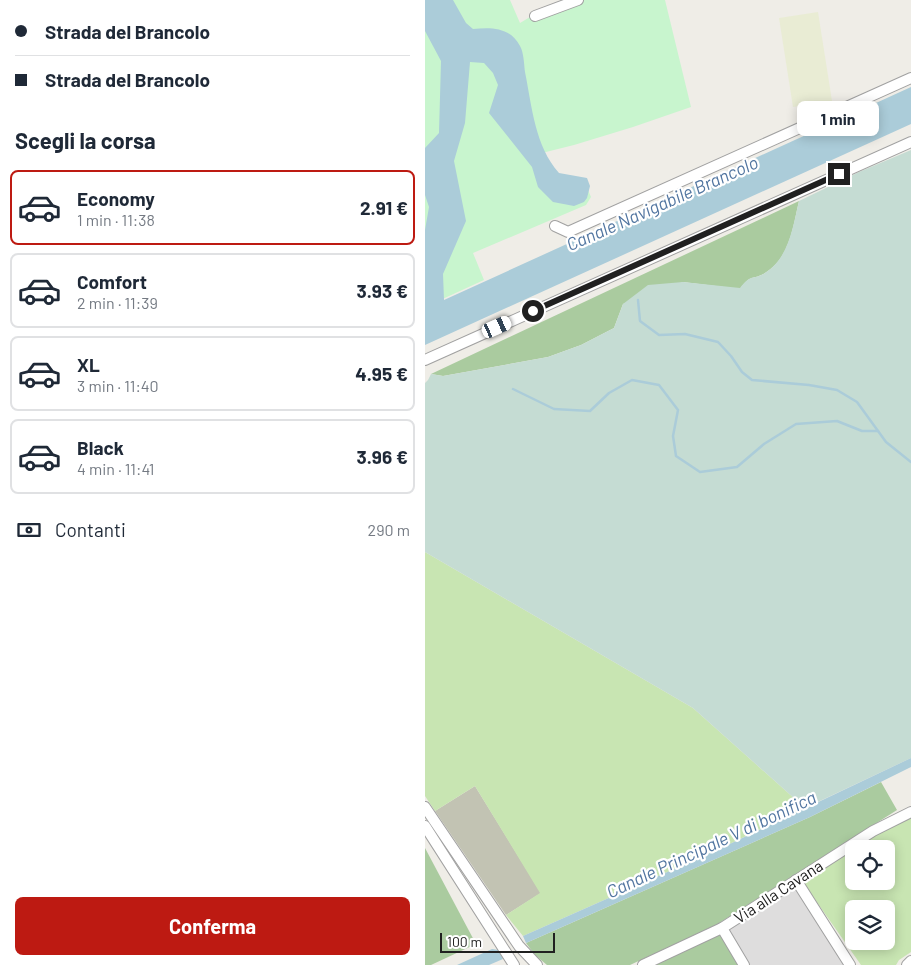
<!DOCTYPE html>
<html lang="it">
<meta charset="utf-8">
<style>
body{margin:0;font-family:Barlow,sans-serif;background:#f2f2f3;color:#1f2937;height:100vh;display:flex;flex-direction:column;font-size:19px;white-space:nowrap}
*{box-sizing:border-box;margin:0}
p{font-size:16px;color:#747a83}
.icon{flex:none;width:28px;height:28px;fill:none;stroke:currentColor;stroke-width:2;stroke-linecap:round;stroke-linejoin:round}
.map{position:relative;flex:1;overflow:hidden}
.panel{display:flex;flex-direction:column;background:#fff;width:425px}
.panel>*{flex:none}
.guide{display:grid;align-content:center;height:110px;padding:0 15px;background:#fff}
.buttons{position:absolute;left:420px;top:840px;display:grid;gap:10px}
.buttons a{display:grid;place-items:center;width:50px;height:50px;border-radius:8px;background:#fff;box-shadow:0 2px 12px #0003;font-size:25px}
.scale{position:absolute;left:15px;bottom:12px;width:115px;box-sizing:border-box;padding-left:5px;border:2px solid #202020;border-top:0;font-size:14px;line-height:18px;white-space:nowrap;color:#202020;-webkit-text-stroke:4px #fff;paint-order:stroke}
.end{position:absolute;width:22px;height:22px;margin:-11px;border:6px solid #202020;background:#fff;box-shadow:0 0 0 2px #fff}
.from{border-radius:50%}
.bubble{position:absolute;height:35px;border-radius:8px;background:#fff;box-shadow:0 2px 12px #0003;font-size:16px;font-weight:700;line-height:35px;text-align:center}
.car{position:absolute;width:15px;height:30px;margin:-15px -8px;border-radius:6px;box-shadow:0 0 4px 1px #0007;background:linear-gradient(#fff 24%,#345 0 40%,#fff 0 76%,#345 0 86%,#fff 0)}
.guide b{display:flex;align-items:center;gap:18px;height:48px;font-size:19px}
.guide b+b{border-top:1px solid #e0e1e3}
.guide i{width:12px;height:12px;background:#1f2937}
ul{padding:0;list-style:none}
li{display:flex;align-items:center;gap:15px;height:75px;margin:0 10px 8px;padding:0 5px;border:2px solid #e0e1e3;border-radius:8px}
li div{flex:1}
li b{display:block;font-size:19px}
li em{font-style:normal;font-weight:700}
li.active{border-color:#bd1a12}
li>.icon{width:45px;height:45px;stroke-width:1.5}
h2{padding:0 15px;font-size:22px;line-height:60px}
.pay{display:flex;align-items:center;gap:12px;height:55px;padding:0 15px;font-size:19px}
.pay p{margin-inline-start:auto}
.action{display:flex;gap:10px;margin-top:auto;padding:10px 15px}
.action a{flex:1;height:58px;border-radius:8px;background:#bd1a12;color:#fff;font-size:20px;font-weight:700;line-height:58px;text-align:center}
main{display:flex;flex:1;min-height:0}
.map>svg:first-child{display:block}
.residential{fill:#dedddd}
.construction{fill:#c2c3b3}
.farmland{fill:#e9ecd4}
.grass{fill:#c8e5b2;fill-rule:evenodd}
.forest{fill:#aacb9f}
.wetland{fill:#c5dcd3}
.park{fill:#c8f5ce}
.water{fill:#abccd9}
.lines{fill:none;stroke-linecap:round;stroke-linejoin:round}
.stream{stroke:#abccd9;stroke-width:2.5}
.minor-casing{stroke:#a1a1a1;stroke-width:12}
.minor{stroke:#fff;stroke-width:10}
.route{stroke:#202020;stroke-width:6}
.labels{text-anchor:middle;dominant-baseline:central;stroke-width:4.5;stroke-linejoin:round;paint-order:stroke}
.street-label{font-size:16px;fill:#202020;stroke:#fff}
.water-label{font-size:18px;font-style:italic;fill:#5175a0;stroke:#fff}
</style>
<main>
<section class="panel">
<div class="guide">
<b><i class="from"></i>Strada del Brancolo</b>
<b><i></i>Strada del Brancolo</b>
</div>
<h2>Scegli la corsa</h2>
<ul>
<li class="active"><svg class="icon" aria-label="car" viewBox="0 0 24 24"><path d="M5 17H2v-5l4-1 3-4h7l3 4 3 1v5h-3M9 17h6M6 11h13"/><circle cx="7" cy="17" r="2"/><circle cx="17" cy="17" r="2"/></svg><div><b>Economy</b><p>1 min · 11:38</p></div><em>2.91 €</em></li>
<li><svg class="icon" aria-label="car" viewBox="0 0 24 24"><path d="M5 17H2v-5l4-1 3-4h7l3 4 3 1v5h-3M9 17h6M6 11h13"/><circle cx="7" cy="17" r="2"/><circle cx="17" cy="17" r="2"/></svg><div><b>Comfort</b><p>2 min · 11:39</p></div><em>3.93 €</em></li>
<li><svg class="icon" aria-label="car" viewBox="0 0 24 24"><path d="M5 17H2v-5l4-1 3-4h7l3 4 3 1v5h-3M9 17h6M6 11h13"/><circle cx="7" cy="17" r="2"/><circle cx="17" cy="17" r="2"/></svg><div><b>XL</b><p>3 min · 11:40</p></div><em>4.95 €</em></li>
<li><svg class="icon" aria-label="car" viewBox="0 0 24 24"><path d="M5 17H2v-5l4-1 3-4h7l3 4 3 1v5h-3M9 17h6M6 11h13"/><circle cx="7" cy="17" r="2"/><circle cx="17" cy="17" r="2"/></svg><div><b>Black</b><p>4 min · 11:41</p></div><em>3.96 €</em></li>
</ul>
<div class="pay"><svg class="icon" aria-label="cash" viewBox="0 0 24 24"><path d="M3 7h18v10H3z"/><circle cx="12" cy="12" r="2"/></svg>Contanti<p>290 m</p></div>
<div class="action"><a>Conferma</a></div>
</section>
<div class="map">
<svg width="486" height="965" viewBox="0 0 486 965">
<rect width="100%" height="100%" fill="#efede7"/>
<path class="residential" d="M371,880l54,85h-106l-22,-37z"/>
<path class="construction" d="M50,786l66,107 -35,22 -71,-104z"/>
<path class="farmland" d="M393,12l14,89 -39,6 -14,-89z"/>
<g class="grass">
<path d="M0,552l268,156 112,100 -88,42 -194,86 -17,-21 34,-22 -65,-107 -40,25 -10,-15z"/>
<path d="M486,817v135l-12,8 -3,5h-35l-59,-84 72,-45zM429,849h32v32h-32zM429,909h32v32h-32z"/>
</g>
<g class="forest">
<path d="M374,201c-6,25 -9,57 -34,72 -13,8 -13,0 -25,16l-57,-7 -60,22 -9,24 -33,17 -33,12 -105,19 -12,-2z"/>
<path d="M456,782l16,28 -181,115 -86,40h-83l-12,-10 -9,-12 284,-126z"/>
<path d="M0,848l51,96 -45,21h-6z"/>
<path d="M296,932l21,33h-93z"/>
</g>
<path class="wetland" d="M486,150v608l-106,50 -112,-100 -268,-156v-169l3,-3 3,-6 12,2 105,-19 33,-12 33,-17 9,-24 25,-19 35,-3 57,6c12,-15 12,-7 25,-15 24,-15 28,-47 34,-72l60,-29z"/>
<path class="park" d="M0,0h85l10,23 10,-6 49,-17h86l26,107 -58,20 -59,18 -32,8 6,18 40,19 3,7 -5,8 -113,48 11,27 -59,27z"/>
<g class="water">
<path d="M0,0h28l13,23 7,6c18,-2 37,-2 47,17 4,7 4,19 5,26 7,35 10,74 34,101l28,5 3,8 -3,12 -3,4 -10,4 -21,-4 -15,-15 -6,-20 -43,-54 9,-28 -5,-12 -9,-10 -14,-1 -5,61 -11,38 12,60 -23,53 1,26 467,-213v37l-486,221v-115l4,-23 -4,-12v-47l14,-15 2,-72 -16,-30z"/>
<path d="M486,758v9l-101,50 -284,126 -3,-7 194,-86z"/>
<path d="M67,949l7,1 4,9 -14,6h-32z"/>
</g>
<g class="lines">
<g class="stream">
<path d="M213,300l2,21 19,14 26,-1 33,8 13,14 11,16 10,8 57,5 28,5 20,12 29,40 25,20"/>
<path d="M88,389l41,20 36,2 19,-18 23,-13 27,5 19,25 -5,26 3,20 24,16 37,-5 27,-23 32,-20 41,-3 25,10h16"/>
</g>
<g class="minor-casing">
<g id="minor">
<path d="M110,16l43,-16"/>
<path d="M130,226l13,6 343,-154"/>
<path d="M0,360l486,-218"/>
<path d="M0,807l94,139 18,19"/>
<path d="M0,826l89,139"/>
<path d="M371,880l54,85"/>
<path d="M297,928l22,37"/>
<path d="M218,965l79,-37 151,-97 38,-19"/>
<path d="M482,965l4,-4"/>
</g>
</g>
<use href="#minor" class="minor"/>
</g>
<g class="lines">
<path class="route" d="M108,311l306,-137"/>
</g>
<g class="labels">
<g class="street-label">
<text transform="translate(353 891) rotate(-33)">Via alla Cavana</text>
</g>
<g class="water-label">
<text transform="translate(237 203) rotate(-24)">Canale Navigabile Brancolo</text>
<text transform="translate(286 844) rotate(-25)">Canale Principale V di bonifica</text>
</g>
</g>
</svg>
<div class="buttons">
<a><svg class="icon" aria-label="locate" viewBox="0 0 24 24"><circle cx="12" cy="12" r="6"/><path d="M12 2v4M12 18v4M2 12h4M18 12h4"/></svg></a>
<a><svg class="icon" aria-label="layers" viewBox="0 0 24 24"><path d="M12 4l9 5-9 5-9-5zM3 14l9 5 9-5"/></svg></a>
</div>
<div class="scale">100 m</div>
<i class="end from" style="left:108px;top:311px"></i>
<i class="end" style="left:414px;top:174px"></i>
<div class="bubble" style="left:372px;top:101px;width:82px">1 min</div>
<i class="car" style="left:72px;top:327px;rotate:66deg"></i>
</div>
</main>
